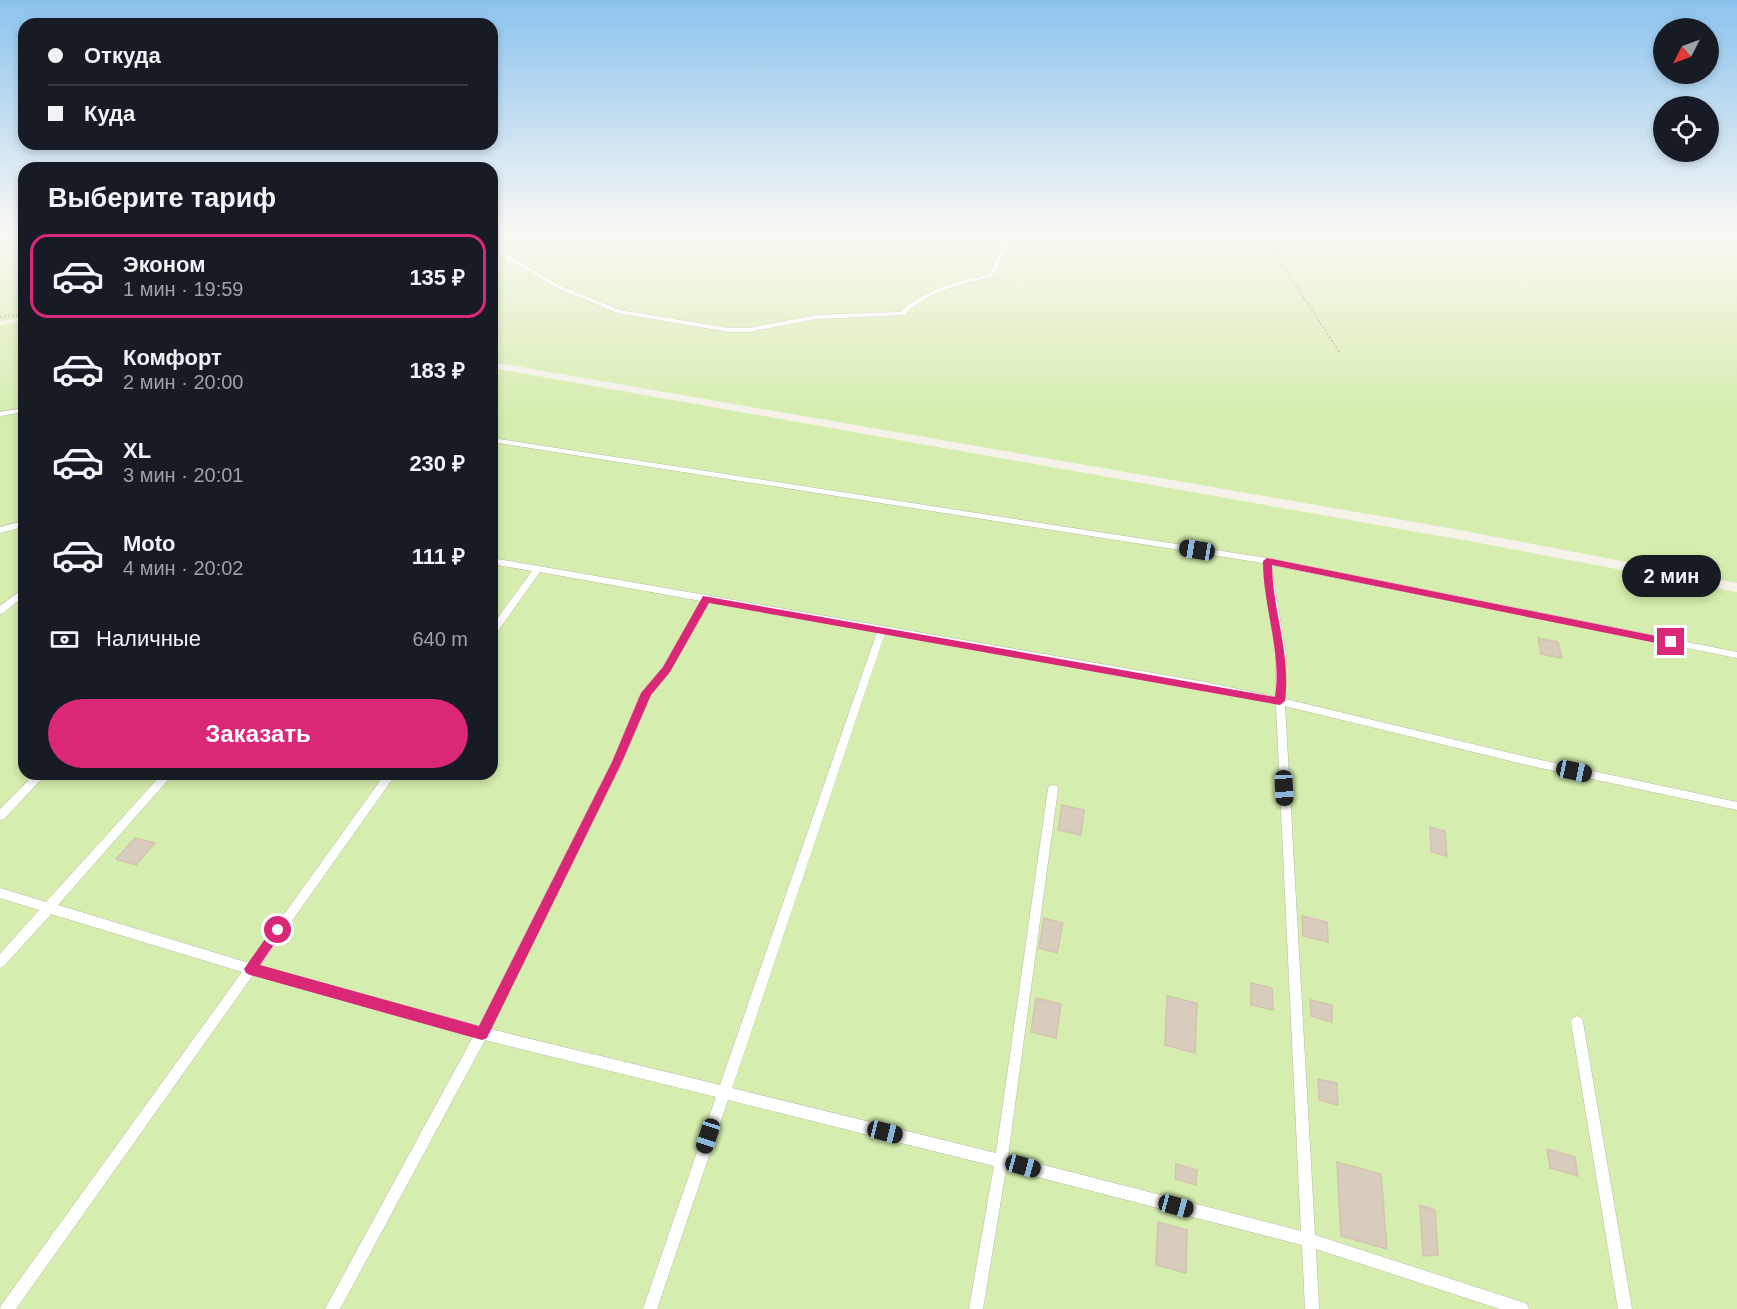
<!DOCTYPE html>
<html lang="ru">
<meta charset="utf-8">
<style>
body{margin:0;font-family:Arial,sans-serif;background:#20242c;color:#f1f3f6;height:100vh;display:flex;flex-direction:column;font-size:22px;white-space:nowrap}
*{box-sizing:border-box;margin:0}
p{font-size:20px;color:#9ea1a6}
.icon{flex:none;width:33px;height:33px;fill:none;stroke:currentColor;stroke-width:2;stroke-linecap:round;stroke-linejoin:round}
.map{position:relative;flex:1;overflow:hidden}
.panel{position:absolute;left:18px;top:162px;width:480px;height:618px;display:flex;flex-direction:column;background:#171b24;border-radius:18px;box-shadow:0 3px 9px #0003}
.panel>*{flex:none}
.hud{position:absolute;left:18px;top:18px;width:480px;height:132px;border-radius:18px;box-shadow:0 3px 9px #0003;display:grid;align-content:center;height:132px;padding:0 30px;background:#171b24}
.needle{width:39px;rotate:228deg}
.controls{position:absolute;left:1653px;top:18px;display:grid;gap:12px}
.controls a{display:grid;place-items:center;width:66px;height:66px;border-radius:50%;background:#171b24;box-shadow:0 3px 9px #0003;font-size:30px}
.end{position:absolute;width:27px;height:27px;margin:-14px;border:8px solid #db2777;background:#fff;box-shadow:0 0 0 3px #fff}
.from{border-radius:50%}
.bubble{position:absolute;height:42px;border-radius:21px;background:#171b24;box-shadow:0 3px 9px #0003;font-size:20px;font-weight:700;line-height:42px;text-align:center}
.car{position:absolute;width:18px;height:36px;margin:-18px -9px;border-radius:8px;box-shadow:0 0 4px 2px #0007;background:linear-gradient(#222 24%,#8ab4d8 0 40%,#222 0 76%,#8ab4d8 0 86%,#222 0)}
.hud b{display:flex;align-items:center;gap:21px;height:57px;font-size:22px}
.hud b+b{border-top:2px solid #363941}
.hud i{width:15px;height:15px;background:#f1f3f6}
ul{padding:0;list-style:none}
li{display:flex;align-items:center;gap:18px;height:84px;margin:0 12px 9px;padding:0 18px;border:3px solid transparent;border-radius:18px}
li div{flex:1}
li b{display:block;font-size:22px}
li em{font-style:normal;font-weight:700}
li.current{border-color:#db2777}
li>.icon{width:54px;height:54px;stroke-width:1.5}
h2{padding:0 30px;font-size:27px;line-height:72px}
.pay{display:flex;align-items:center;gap:15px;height:66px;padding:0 30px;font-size:22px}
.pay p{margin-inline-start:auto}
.button{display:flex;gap:12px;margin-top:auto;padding:12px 30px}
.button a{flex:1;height:69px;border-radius:36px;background:#db2777;color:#fff;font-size:24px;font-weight:700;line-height:69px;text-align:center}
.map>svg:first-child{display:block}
.green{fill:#d5edae}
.building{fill:#d8ccbd;stroke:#d4c3b0;stroke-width:1.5}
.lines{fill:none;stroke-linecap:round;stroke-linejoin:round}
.lane-casing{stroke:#c2b8aa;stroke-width:1}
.path{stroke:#c5b39a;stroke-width:2;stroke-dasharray:2 2;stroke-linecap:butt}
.lane{fill:#fff;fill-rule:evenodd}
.route{fill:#db2777}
</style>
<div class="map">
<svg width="1737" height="1309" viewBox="0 0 1737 1309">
<rect width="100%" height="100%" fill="#f6f1e9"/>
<g class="green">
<path d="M0,233h24v85l-24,3z"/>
<path d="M492,233h696c14,5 26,8 40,0h509v350l-288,-55 -957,-166z"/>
<path d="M24,321v453h468v-406l993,176 252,48v717h-1737v-984z"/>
</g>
<g class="building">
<path d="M1538,638l20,4 4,16 -21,-4z"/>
<path d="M1062,805l22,5 -3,25 -23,-5z"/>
<path d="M1430,827l15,4 2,25 -16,-4z"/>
<path d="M135,838l20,5 -19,22 -20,-6z"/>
<path d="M1302,916l25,6 1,20 -25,-6z"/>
<path d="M1044,918l19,5 -6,30 -18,-5z"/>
<path d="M1251,983l21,5 1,22 -22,-5z"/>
<path d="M1167,996l30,7 -2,50 -30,-8z"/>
<path d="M1036,998l25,6 -5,34 -25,-6z"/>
<path d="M1310,1000l22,5v17l-21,-6z"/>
<path d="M1318,1079l19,4 1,22 -19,-5z"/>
<path d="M1547,1149l28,8 3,19 -28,-8z"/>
<path d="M1337,1162l44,12 6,75 -46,-13z"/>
<path d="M1176,1164l21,6 -1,15 -21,-6z"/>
<path d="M1420,1205l15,5 3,45 -15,1z"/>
<path d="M1158,1222l29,8 -1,43 -30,-8z"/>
</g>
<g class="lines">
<g class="lane-casing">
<g id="lane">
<path d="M1030,233h9l-28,9 -19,35c-34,8 -61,13 -88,38l-88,4 -67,13h-20l-112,-19 -60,-25 -65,-38v-4l2,1 67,39 59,24 109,18h20l67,-13 84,-3c25,-23 55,-30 88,-37l19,-35z"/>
<path d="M24,408v4l-24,4v-4z"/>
<path d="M492,438l775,120 470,94v6l-466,-93 15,90 -1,44 242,58 210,45v8l-210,-45 -242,-59 30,529 207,67 5,2 2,5h-29l-184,-60 3,60h-14l-3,-64 -296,-76 -23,140h-14l25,-143 -266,-66 -71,209h-14l73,-212 -231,-57 -145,269h-15l148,-272 -220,-62 -237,334h-16l2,-5 240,-332 -191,-58 -47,52 -4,2v-14l39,-44 -39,-12v-10l46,14 116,-128h11l-115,131 191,58 136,-189h11l-136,192 219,60 133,-264 29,-69 22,-26 38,-66 -161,-29 -45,63 -3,1v-10l40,-55 -40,-7v-6l713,124 71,15v-42l-11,-70 -2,-22 -771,-121zM709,602l168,30 -157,453 -230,-56 132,-267 28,-67 19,-24zM885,633l320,57 71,14 25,527 -293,-75 50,-367 -1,-3 -4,-1 -4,1 -1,3 -52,364 -264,-65z"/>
<path d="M24,521v6l-24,6v-6z"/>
<path d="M24,588v8l-21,17 -3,1v-8z"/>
<path d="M35,774h11l-42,45 -4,1v-11z"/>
<path d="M1577,1016l4,2 2,4 49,287h-14l-47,-287 2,-4z"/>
</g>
</g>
<g class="path">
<path d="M1261,233l79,120"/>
<path d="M0,317l24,-3"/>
</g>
<use href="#lane" class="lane"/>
</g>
<linearGradient id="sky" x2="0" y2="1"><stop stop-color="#8bc3ee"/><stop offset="0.56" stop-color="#fbf9f5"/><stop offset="1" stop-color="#fbf9f5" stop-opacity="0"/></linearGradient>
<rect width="1737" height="416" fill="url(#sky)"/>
<path class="route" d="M1267,558l404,81 5,3 -5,4 -399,-81c1,48 19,87 13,136l-5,4 -571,-102 -39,69 -19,23 -29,67 -135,276 -5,2 -232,-65 -4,-2 -2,-4 30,-43 4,-2 6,6 -24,35 219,61 133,-264 29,-69 22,-26 40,-71 572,101c7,-46 -12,-90 -12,-136z"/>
</svg>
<div class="controls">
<a><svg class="needle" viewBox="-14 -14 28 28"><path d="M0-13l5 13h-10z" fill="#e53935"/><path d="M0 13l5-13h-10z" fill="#9ea1a6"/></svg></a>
<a><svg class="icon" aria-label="locate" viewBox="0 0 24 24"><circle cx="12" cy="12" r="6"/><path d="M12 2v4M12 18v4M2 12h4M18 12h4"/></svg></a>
</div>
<i class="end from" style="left:278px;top:930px"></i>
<i class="end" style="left:1671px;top:642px"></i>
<div class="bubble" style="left:1622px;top:555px;width:99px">2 мин</div>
<i class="car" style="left:1197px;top:550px;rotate:279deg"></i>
<i class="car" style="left:1574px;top:771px;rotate:102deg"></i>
<i class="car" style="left:1284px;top:788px;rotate:177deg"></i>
<i class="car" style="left:885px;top:1132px;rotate:104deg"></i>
<i class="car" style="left:708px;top:1136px;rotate:198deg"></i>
<i class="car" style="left:1023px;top:1166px;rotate:105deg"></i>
<i class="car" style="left:1176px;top:1206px;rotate:105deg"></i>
<div class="hud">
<b><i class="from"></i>Откуда</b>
<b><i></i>Куда</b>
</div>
<section class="panel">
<h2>Выберите тариф</h2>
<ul>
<li class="current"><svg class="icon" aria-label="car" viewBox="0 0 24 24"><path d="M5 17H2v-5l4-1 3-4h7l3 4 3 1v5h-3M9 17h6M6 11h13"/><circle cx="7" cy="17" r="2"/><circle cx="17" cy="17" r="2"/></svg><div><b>Эконом</b><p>1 мин · 19:59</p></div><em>135 ₽</em></li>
<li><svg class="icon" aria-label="car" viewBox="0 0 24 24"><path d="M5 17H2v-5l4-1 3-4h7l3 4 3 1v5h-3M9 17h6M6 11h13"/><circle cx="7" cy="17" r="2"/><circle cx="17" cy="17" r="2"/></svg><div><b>Комфорт</b><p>2 мин · 20:00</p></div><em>183 ₽</em></li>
<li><svg class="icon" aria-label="car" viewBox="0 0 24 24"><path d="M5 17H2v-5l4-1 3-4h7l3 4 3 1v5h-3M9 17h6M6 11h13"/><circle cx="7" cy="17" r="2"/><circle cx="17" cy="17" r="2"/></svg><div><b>XL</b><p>3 мин · 20:01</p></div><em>230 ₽</em></li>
<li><svg class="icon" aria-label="car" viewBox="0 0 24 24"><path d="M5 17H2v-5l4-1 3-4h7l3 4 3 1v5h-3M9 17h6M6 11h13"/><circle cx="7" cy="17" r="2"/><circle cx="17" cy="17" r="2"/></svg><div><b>Moto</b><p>4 мин · 20:02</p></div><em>111 ₽</em></li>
</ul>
<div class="pay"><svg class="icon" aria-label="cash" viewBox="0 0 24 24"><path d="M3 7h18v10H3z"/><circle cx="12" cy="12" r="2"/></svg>Наличные<p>640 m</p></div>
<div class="button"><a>Заказать</a></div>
</section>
</div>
